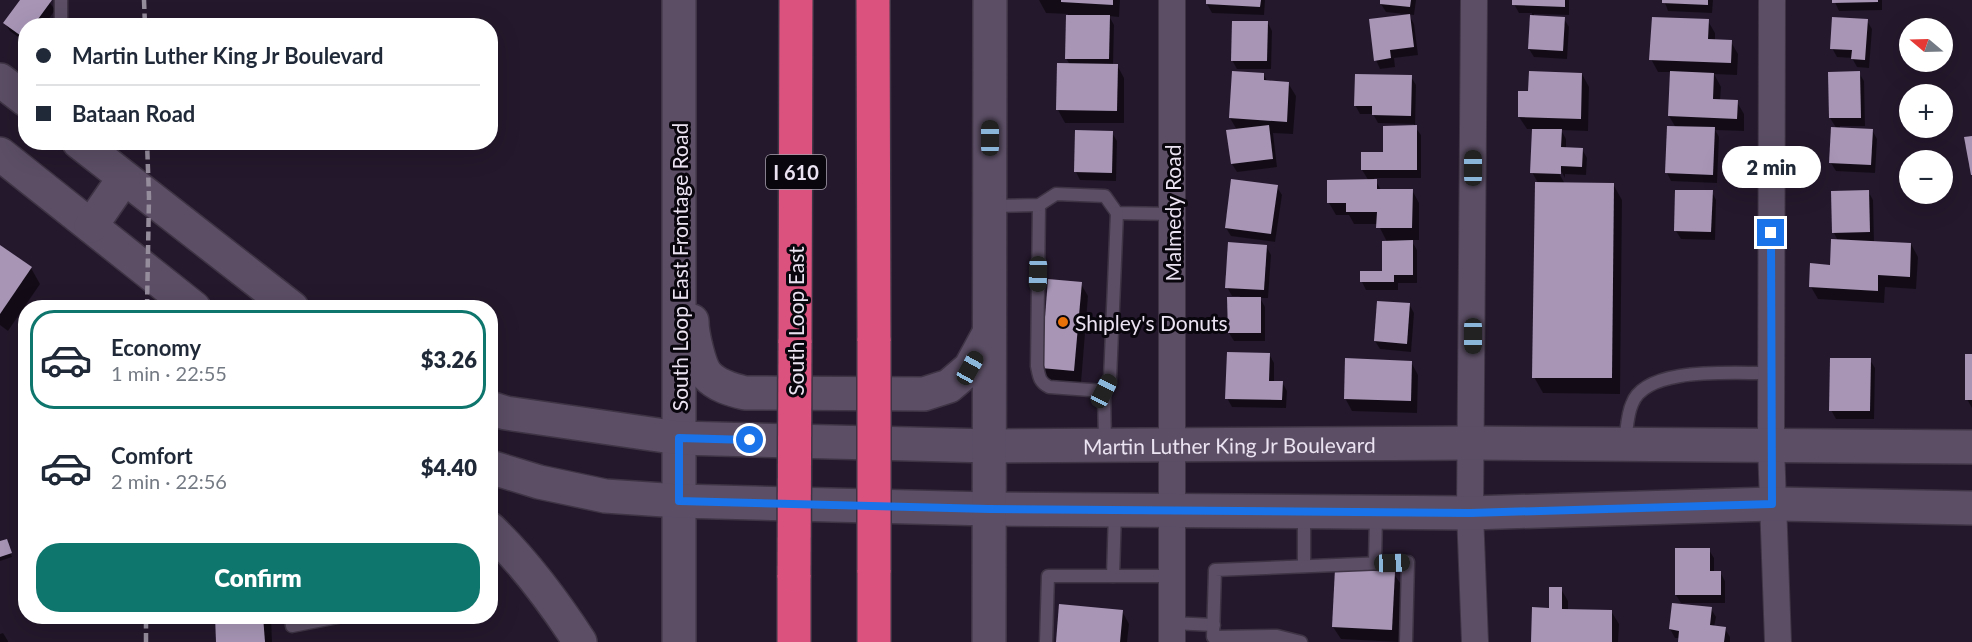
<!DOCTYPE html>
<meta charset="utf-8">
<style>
body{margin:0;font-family:Lato,sans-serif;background:#f2f2f3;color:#1f2937;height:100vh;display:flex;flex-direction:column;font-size:22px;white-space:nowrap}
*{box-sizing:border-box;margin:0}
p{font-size:20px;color:#747a83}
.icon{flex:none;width:33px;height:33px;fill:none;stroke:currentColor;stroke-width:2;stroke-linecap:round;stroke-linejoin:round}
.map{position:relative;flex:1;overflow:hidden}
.details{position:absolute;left:18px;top:300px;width:480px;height:324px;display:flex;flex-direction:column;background:#fff;border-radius:24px;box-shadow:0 6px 24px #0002}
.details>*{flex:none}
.guide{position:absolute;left:18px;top:18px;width:480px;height:132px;border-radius:24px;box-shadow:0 6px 24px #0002;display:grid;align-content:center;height:132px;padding:0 18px;background:#fff}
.needle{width:39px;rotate:289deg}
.controls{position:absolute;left:1899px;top:18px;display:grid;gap:12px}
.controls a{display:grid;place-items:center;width:54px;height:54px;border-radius:50%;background:#fff;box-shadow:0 6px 24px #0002;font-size:30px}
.end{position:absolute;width:27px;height:27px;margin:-14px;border:8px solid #1a73e8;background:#fff;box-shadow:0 0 0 3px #fff}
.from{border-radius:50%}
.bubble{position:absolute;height:42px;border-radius:21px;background:#fff;box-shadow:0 6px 24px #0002;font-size:20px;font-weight:800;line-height:42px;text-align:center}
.car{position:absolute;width:18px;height:36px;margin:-18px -9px;border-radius:8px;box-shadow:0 0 4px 2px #0007;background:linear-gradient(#222 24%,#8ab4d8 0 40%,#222 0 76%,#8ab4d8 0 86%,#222 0)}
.guide b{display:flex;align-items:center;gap:21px;height:57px;font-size:22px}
.guide b+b{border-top:2px solid #e0e1e3}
.guide i{width:15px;height:15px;background:#1f2937}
ul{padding:10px 0 0;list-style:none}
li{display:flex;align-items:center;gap:18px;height:99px;margin:0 12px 9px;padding:0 6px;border:3px solid transparent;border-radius:24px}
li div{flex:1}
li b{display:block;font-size:22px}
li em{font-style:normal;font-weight:800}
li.active{border-color:#0f766e}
li>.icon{width:54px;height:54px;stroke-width:1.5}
.primary-button{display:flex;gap:12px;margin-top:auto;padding:12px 18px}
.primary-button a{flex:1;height:69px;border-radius:24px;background:#0f766e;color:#fff;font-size:24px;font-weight:800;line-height:69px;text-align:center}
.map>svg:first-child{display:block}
.shadow{fill:#0007}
.building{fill:#a895b6}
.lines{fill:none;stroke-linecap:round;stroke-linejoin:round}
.lane-casing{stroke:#3e3445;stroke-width:15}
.street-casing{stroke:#3e3445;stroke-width:28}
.secondary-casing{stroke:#3e3445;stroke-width:36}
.highway-casing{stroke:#3e3445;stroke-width:36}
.lane{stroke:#5b4e65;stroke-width:12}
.street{stroke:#5b4e65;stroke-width:26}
.secondary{stroke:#5b4e65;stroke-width:33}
.highway{stroke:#dc527f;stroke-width:33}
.rail{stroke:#958c9c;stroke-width:4.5;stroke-dasharray:9 4.5;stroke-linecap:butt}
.highway-bridge-casing{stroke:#3e3445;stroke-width:36;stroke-linecap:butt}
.highway-bridge{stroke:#dc527f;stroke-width:33}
.route{stroke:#1a73e8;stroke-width:8}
.food-dot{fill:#e8710a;stroke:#0a060e;stroke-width:2}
.labels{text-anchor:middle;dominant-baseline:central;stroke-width:6;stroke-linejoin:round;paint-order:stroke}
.shield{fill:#0a060e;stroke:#a8a1ad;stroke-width:1.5}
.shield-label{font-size:20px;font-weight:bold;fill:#ebe3f1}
.street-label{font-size:21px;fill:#ebe3f1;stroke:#0a060e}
.poi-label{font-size:21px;fill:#ebe3f1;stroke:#0a060e;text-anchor:start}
</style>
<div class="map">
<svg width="1972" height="642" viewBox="0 0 1972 642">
<rect width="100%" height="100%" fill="#24182c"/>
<g class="shadow">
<path d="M22,0h26l7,10 -11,16h-18v17l-16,-12 -5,-8z"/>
<path d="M1039,0h81l-1,17 -10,-1 5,9 -1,40h4l7,13v45h-59l-7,-13 12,-45 -4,-7 2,-44 -22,-1z"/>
<path d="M1207,0h58l-1,15 -52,-2 -5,-9z"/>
<path d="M1382,0h34l-2,15 -28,-3 -5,-8z"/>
<path d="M1514,0h55v15l-35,-1v2l30,3 5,8 -2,32 -33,-2 -5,-8 3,-36h-13l-5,-9z"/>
<path d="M1664,0h49l-1,13 -44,-2z"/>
<path d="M1834,0h48v10l-43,1z"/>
<path d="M1409,15l5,9 4,31 -24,3 1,9 -15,2 -4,-9z"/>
<path d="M1708,21l7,12v8l16,1 7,12 -1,21 -23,-1 7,13 -1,14 17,1 7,12v17l-29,-1 4,7 -2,46 -46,-2 -4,-8 9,-45 -7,-12 2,-44h-13l-7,-13z"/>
<path d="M1867,21l5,8 -3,39 -12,-1 -5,-9 -15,-1 -5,-9z"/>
<path d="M1268,23l4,8 -1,38h-34l-5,-9z"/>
<path d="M1830,73h29l5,8 1,45h-25v3l32,1 5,9 -2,34 -39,-2 -5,-8 6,-34 -7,-11z"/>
<path d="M1263,74l5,8 20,1 8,13 -3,38 -20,-1 4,34 -40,5 -5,-8 5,-34 -7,-12z"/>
<path d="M1582,74l7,13 -1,44 -27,-1 5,9v10h16l5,9 -1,17 -21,-1v4l-6,-11 -3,1 9,16h48l9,16 -2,194 -77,-1 -9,-16 4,-194 -6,-11 1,-43h-6l-8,-12 10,-24z"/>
<path d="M1411,77l5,8 -1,42 6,8v43h-47l7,12h31l7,13v37h-8l6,10v33h-19v7h-32l-4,-8 -1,-10h22l4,-30 -9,-18h-24l-5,-9h-13l-7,-12 40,-22 -7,-11 23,-16 29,-27v-3l-36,-1 -5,-9h-13l-5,-9z"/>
<path d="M1112,133l5,8 -1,40 -36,-1 -4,-8z"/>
<path d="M1277,187l5,8 -7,47 -44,-6 -5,-8z"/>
<path d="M1868,191l5,9 1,42 37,2 7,13 -2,32 -31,-2 -1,16 -66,-4 -7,-12 20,-21 7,-25 -4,-8 -1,-40z"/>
<path d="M1712,192l4,8 -1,40 -34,-1 -5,-8z"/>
<path d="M1266,246l5,9 -3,43h-8l5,9v34h-31l-5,-8 11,-37h-8l-5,-9z"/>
<path d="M0,247l31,21 9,16 -32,47 -8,-6z"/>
<path d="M1081,284l7,12 -7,87 -32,-3 -7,-13z"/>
<path d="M1409,304l5,9 -3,39 -31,-3 -5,-8z"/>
<path d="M1269,354l5,9v19h8l5,9 -1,17 -54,-1 -5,-9z"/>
<path d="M1972,355v53l-5,-9z"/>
<path d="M1870,360l5,8 -1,51h-38l-5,-9z"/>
<path d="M1411,362l7,13 -1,38 -65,-2 -7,-13z"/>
<path d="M0,543l8,2 4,12 -12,4z"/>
<path d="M1709,550l5,8v14h6l5,9v22h-44l-5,-8z"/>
<path d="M1394,574l8,12 -3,56 -58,-3 -8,-12z"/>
<path d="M1561,589l7,12v9l43,1 8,13 -1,18h-85z"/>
<path d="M1711,609l5,8 -2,10 11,2 5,8v5h-51l1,-4h-5l-5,-9z"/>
<path d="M1122,611l7,13 -2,18h-70z"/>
<path d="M216,616h55l1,26h-54z"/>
<path d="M3,633l5,8v1h-8v-8z"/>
</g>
<g class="building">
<path d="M20,0h32l-19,26h-7l-2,12 -21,-15z"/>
<path d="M1061,0h52v5l-52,-3z"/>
<path d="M1206,0h55l-1,7 -54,-3z"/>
<path d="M1380,0h31l-1,7 -30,-3z"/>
<path d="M1512,0h53v7l-53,-2z"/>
<path d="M1662,0h46v5l-46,-2z"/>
<path d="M1832,0h46v2l-46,1z"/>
<path d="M1410,14l4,33 -24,3 1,8 -17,3 -5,-42z"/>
<path d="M1066,15h44l-1,44h-44z"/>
<path d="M1530,15l35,2 -2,34 -35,-2z"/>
<path d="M1652,17l57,2 -1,20 24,1 -1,23 -82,-3z"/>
<path d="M1832,17l36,2 -3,41 -14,-1 1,-9 -22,-1z"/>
<path d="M1232,21h36l-1,40h-36z"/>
<path d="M1057,63l61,1 -1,47 -61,-1z"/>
<path d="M1232,71l32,2v7l25,2 -2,40 -58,-4z"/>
<path d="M1529,71l53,2 -1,46 -63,-2v-26h10z"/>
<path d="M1670,71l44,2 -1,26 25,1 -1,19 -69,-3z"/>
<path d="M1860,71l1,47h-32l-1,-46z"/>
<path d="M1355,74l57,1 -1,41 -39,-1v-9h-18z"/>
<path d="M1269,125l4,34 -42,5 -5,-34z"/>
<path d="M1417,125v45h-56v-18h22v-26z"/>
<path d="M1667,126l48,1 -2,48 -48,-2z"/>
<path d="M1831,127l42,2 -2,36 -42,-2z"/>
<path d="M1532,129h30l-1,18 22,1 -1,19 -21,-1v8l-31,-1z"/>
<path d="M1075,130l38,1 -1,42 -38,-1z"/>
<path d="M1972,136v39h-1l-7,-38z"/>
<path d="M1231,179l47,6 -7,49 -46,-6z"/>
<path d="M1377,179v10h36l-1,39h-36l1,-16h-31v-9h-19v-23z"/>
<path d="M1535,182l79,1 -2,195h-80z"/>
<path d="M1675,190h38l-2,42 -37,-1z"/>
<path d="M1869,190l1,42 -38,1 -1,-42z"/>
<path d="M1831,239l80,4 -1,34 -32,-2v16l-69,-4 1,-24 20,2z"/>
<path d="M1413,240v35h-19v7h-34v-11h22v-30z"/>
<path d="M1228,242l39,3 -3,45 -39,-2z"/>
<path d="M0,245l32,22 -32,47z"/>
<path d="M1048,279l34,3 -8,89 -33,-3z"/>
<path d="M1227,297h34v36h-33z"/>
<path d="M1377,301l33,2 -3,41 -33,-3z"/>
<path d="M1227,352l43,1 -1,28h14l-1,19 -57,-1z"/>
<rect x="1965" y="354" width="7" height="46"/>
<path d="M1345,358l67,3 -1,40 -67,-2z"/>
<path d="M1830,358h41l-1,53h-41z"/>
<path d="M7,539l5,14 -12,4v-16z"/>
<path d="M1675,548h35v23h11v24h-46z"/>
<path d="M1335,569l60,3 -3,58 -60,-3z"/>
<path d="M1549,587h13v22l50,1v32h-81l1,-35 17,1z"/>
<path d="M1672,603l40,4 -2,18 16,2 -2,15h-46l1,-11 -10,-2z"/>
<path d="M1059,604l64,6 -3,32h-64z"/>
<path d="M215,616h48l2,26h-49z"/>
</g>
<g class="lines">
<g class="lane-casing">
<g id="lane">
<path d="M61,0v26"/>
<path d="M1039,205l-2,161c2,10 2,16 12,21l55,4 1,54"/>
<path d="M991,206l48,-1 17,-11 49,2 12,17 55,1"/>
<path d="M1104,391l6,-12 7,-166"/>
<path d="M1625,441c2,-11 2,-26 7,-37 14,-39 104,-30 139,-31"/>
<path d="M1304,513v53"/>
<path d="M490,561l16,-15"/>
<path d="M1375,563l1,-49"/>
<path d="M1113,576l2,-65"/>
<path d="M291,616l1,10 51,-10"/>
<path d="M1172,623l42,2"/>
<path d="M1046,642l2,-66h125"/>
<path d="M1301,642l-24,-6 -64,1 2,-67 193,-8 -2,80"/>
</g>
</g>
<g class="street-casing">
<g id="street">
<path d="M1474,0l-4,513 5,129"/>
<path d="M1772,0l-1,446 7,196"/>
<path d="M1172,642v-642"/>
</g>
</g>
<g class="secondary-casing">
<g id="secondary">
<path d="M679,0v642"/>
<path d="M0,80l26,20"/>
<path d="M79,142l213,166"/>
<path d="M0,154l194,154"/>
<path d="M91,226l33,-48"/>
<path d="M692,321c0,12 7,45 15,54 10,11 25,15 38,18l179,1 25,-8 21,-18 19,-35"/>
<path id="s1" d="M490,408l16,5 173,25 311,8 482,-3 500,4"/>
<path d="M490,467l49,15 66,14 74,5 310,8 481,4 302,-9 200,4"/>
<path d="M490,529c34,33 64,73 90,113"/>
<path d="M989,642l1,-642"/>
</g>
</g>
<g class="highway-casing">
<g id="highway">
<path d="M873,0l1,341"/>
<path d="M795,343l1,-343"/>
<path d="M794,642v-67"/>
<path d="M874,642v-72"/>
</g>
</g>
<use href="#lane" class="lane"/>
<use href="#street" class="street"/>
<use href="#secondary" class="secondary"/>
<use href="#highway" class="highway"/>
<g class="rail">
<path d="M144,0l1,26"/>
<path d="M147,308l2,-111 -2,-55"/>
<path d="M146,642v-26"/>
</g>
<g class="highway-bridge-casing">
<g id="highway-bridge">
<path d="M874,341v229"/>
<path d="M794,575l1,-232"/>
</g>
</g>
<use href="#highway-bridge" class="highway-bridge"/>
</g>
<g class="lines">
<path class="route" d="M750,440l-71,-2v63l310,8 481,4 302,-9 -1,-271"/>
</g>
<circle class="food-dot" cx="1063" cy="322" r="6"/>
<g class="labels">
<rect class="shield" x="766" y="155" width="60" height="34" rx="4.5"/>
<g class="shield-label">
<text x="796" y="172">I 610</text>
</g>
<g class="street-label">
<text transform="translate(1172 213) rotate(-90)">Malmedy Road</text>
<text transform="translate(679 267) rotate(-90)">South Loop East Frontage Road</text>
<text transform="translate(795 321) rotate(-90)">South Loop East</text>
<text stroke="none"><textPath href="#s1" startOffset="742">Martin Luther King Jr Boulevard</textPath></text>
</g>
<g class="poi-label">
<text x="1075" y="322">Shipley's Donuts</text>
</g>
</g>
</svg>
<div class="controls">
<a><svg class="needle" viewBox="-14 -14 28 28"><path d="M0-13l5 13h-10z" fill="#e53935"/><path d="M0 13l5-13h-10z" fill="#747a83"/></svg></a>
<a>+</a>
<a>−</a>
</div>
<i class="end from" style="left:750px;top:440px"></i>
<i class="end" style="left:1771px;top:233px"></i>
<div class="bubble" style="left:1722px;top:146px;width:99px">2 min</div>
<i class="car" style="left:990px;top:138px;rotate:0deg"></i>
<i class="car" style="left:1473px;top:168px;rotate:0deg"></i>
<i class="car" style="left:1038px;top:274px;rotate:181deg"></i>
<i class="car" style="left:1473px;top:336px;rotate:180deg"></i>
<i class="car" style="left:970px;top:368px;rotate:29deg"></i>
<i class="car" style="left:1104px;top:391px;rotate:27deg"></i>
<i class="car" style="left:1392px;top:563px;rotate:88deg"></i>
<div class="guide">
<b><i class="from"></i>Martin Luther King Jr Boulevard</b>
<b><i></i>Bataan Road</b>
</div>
<section class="details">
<ul>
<li class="active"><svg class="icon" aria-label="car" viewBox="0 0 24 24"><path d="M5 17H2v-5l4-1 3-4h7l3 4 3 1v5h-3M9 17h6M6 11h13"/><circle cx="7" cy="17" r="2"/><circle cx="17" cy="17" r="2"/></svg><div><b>Economy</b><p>1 min · 22:55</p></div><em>$3.26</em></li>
<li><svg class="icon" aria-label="car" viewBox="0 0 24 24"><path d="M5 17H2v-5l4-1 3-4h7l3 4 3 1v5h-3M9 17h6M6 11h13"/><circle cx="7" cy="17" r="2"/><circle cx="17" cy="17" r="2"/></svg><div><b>Comfort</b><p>2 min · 22:56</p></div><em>$4.40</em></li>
</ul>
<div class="primary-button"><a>Confirm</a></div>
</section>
</div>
